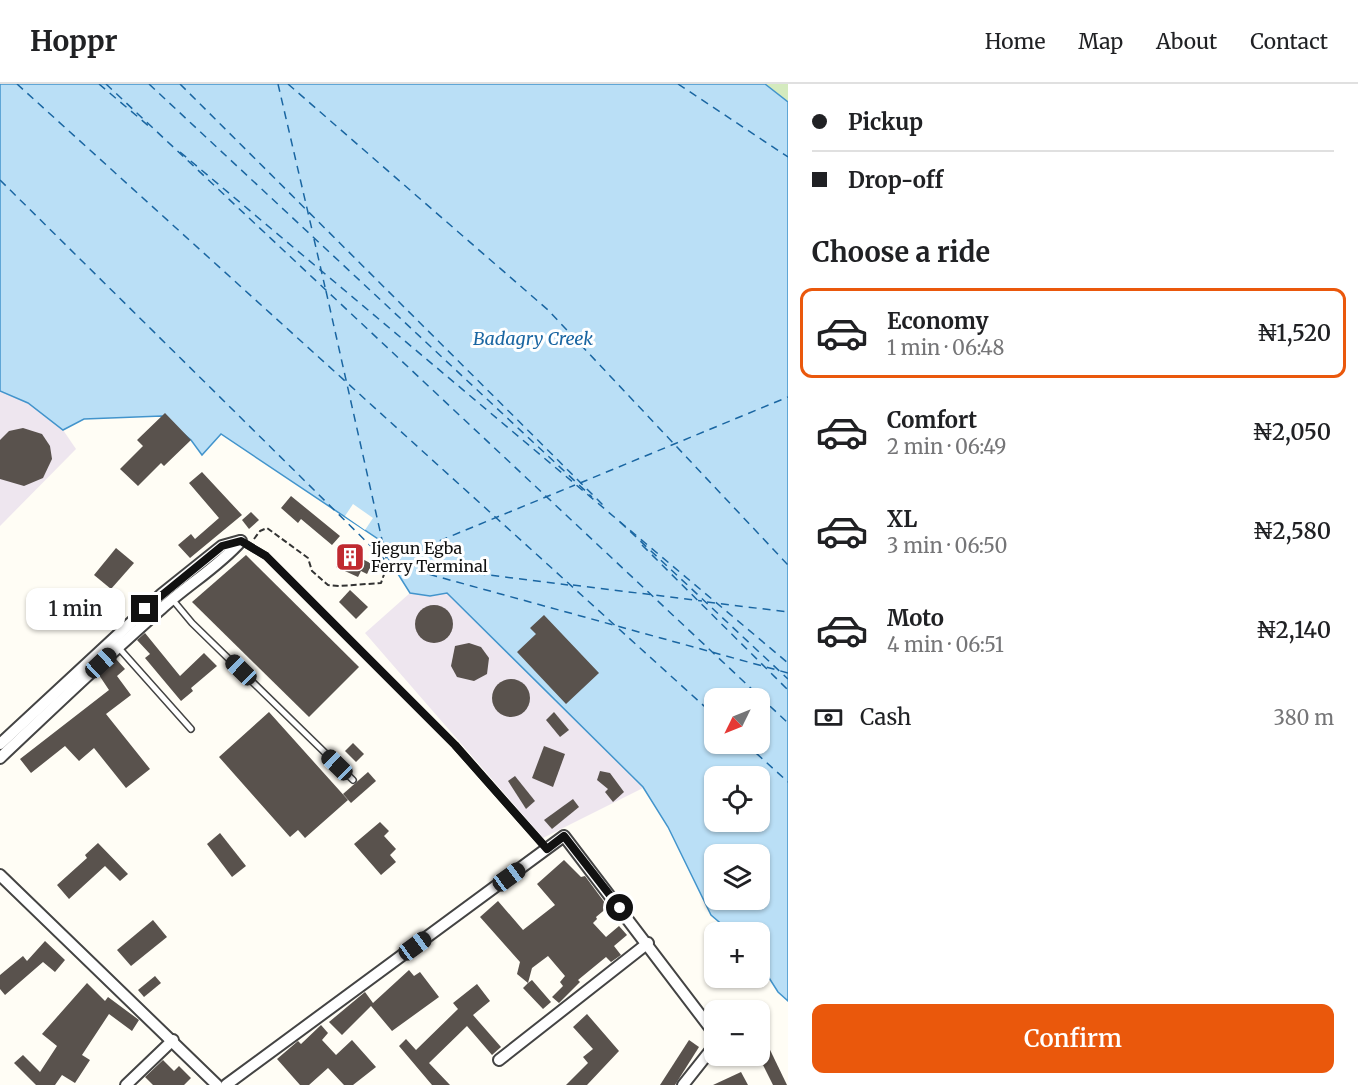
<!DOCTYPE html>
<meta charset="utf-8">
<style>
body{margin:0;font-family:Merriweather,serif;background:#f6f6f6;color:#202124;height:100vh;display:flex;flex-direction:column;font-size:22px;white-space:nowrap}
*{box-sizing:border-box;margin:0}
p{font-size:20px;color:#757577}
.icon{flex:none;width:33px;height:33px;fill:none;stroke:currentColor;stroke-width:2;stroke-linecap:round;stroke-linejoin:round}
.map{position:relative;flex:1;overflow:hidden}
.sheet{display:flex;flex-direction:column;background:#fff;width:570px}
.sheet>*{flex:none}
.hud{display:grid;align-content:center;height:132px;padding:0 24px;background:#fff}
.needle{width:39px;rotate:227deg}
.fabs{position:absolute;left:704px;top:604px;display:grid;gap:12px}
.fabs a{display:grid;place-items:center;width:66px;height:66px;border-radius:12px;background:#fff;box-shadow:0 2px 4px #0004;font-size:30px}
.end{position:absolute;width:27px;height:27px;margin:-14px;border:8px solid #111;background:#fff;box-shadow:0 0 0 3px #fff}
.from{border-radius:50%}
.bubble{position:absolute;height:42px;border-radius:12px;background:#fff;box-shadow:0 2px 4px #0004;font-size:20px;font-weight:600;line-height:42px;text-align:center}
.car{position:absolute;width:18px;height:36px;margin:-18px -9px;border-radius:8px;box-shadow:0 0 4px 2px #0007;background:linear-gradient(#222 24%,#8ab4d8 0 40%,#222 0 76%,#8ab4d8 0 86%,#222 0)}
.hud b{display:flex;align-items:center;gap:21px;height:57px;font-size:22px}
.hud b+b{border-top:2px solid #e0e0e0}
.hud i{width:15px;height:15px;background:#202124}
ul{padding:0;list-style:none}
li{display:flex;align-items:center;gap:18px;height:90px;margin:0 12px 9px;padding:0 12px;border:3px solid transparent;border-radius:12px}
li div{flex:1}
li b{display:block;font-size:22px}
li em{font-style:normal;font-weight:600}
li.on{border-color:#ea580c}
li>.icon{width:54px;height:54px;stroke-width:1.5}
h2{padding:0 24px;font-size:27px;line-height:72px}
.pay{display:flex;align-items:center;gap:15px;height:66px;padding:0 24px;font-size:22px}
.pay p{margin-inline-start:auto}
.primary-button{display:flex;gap:12px;margin-top:auto;padding:12px 24px}
.primary-button a{flex:1;height:69px;border-radius:12px;background:#ea580c;color:#fff;font-size:24px;font-weight:600;line-height:69px;text-align:center}
header{display:flex;align-items:center;gap:36px;box-sizing:border-box;height:84px;padding:0 30px;background:#fff;border-bottom:2px solid #e0e0e0}
header strong{font-size:28px}
nav{display:flex;gap:33px;margin-inline-start:auto;font-size:21px}
main{display:flex;flex:1;min-height:0}
.map>svg:first-child{display:block}
.industrial{fill:#eee6ef}
.green{fill:#d4eabe}
.water{fill:#badff6;stroke:#4294cc;stroke-width:1.5;fill-rule:evenodd}
.pier{fill:#fffdf5}
.lines{fill:none;stroke-linecap:round;stroke-linejoin:round}
.ferry{stroke:#1a66a2;stroke-width:1.5;stroke-dasharray:8 6;stroke-linecap:butt}
.building{fill:#59524d}
.lane-casing{stroke:#444;stroke-width:8}
.street-casing{stroke:#444;stroke-width:14}
.path{stroke:#333;stroke-width:2;stroke-dasharray:6 3;stroke-linecap:butt}
.lane{stroke:#fff;stroke-width:5}
.street{stroke:#fff;stroke-width:10}
.route{stroke:#111;stroke-width:8}
.labels{text-anchor:middle;dominant-baseline:central;stroke-width:6;stroke-linejoin:round;paint-order:stroke}
.poi-label{font-size:16px;fill:#111;stroke:#fff;text-anchor:start}
.water-label{font-size:18px;font-style:italic;fill:#1a66a2;stroke:#fff}
</style>
<header>
<strong>Hoppr</strong>
<nav><a>Home</a><a>Map</a><a>About</a><a>Contact</a></nav>
</header>
<main>
<div class="map">
<svg width="788" height="1001" viewBox="0 0 788 1001">
<rect width="100%" height="100%" fill="#fffdf5"/>
<g class="industrial">
<path d="M0,307l28,12 35,27 13,19 -76,77z"/>
<path d="M410,509l20,3 17,-3 196,195 -100,50 -178,-205z"/>
</g>
<path class="green" d="M765,0h23v18z"/>
<path class="water" d="M0,0h765l23,18v899l-10,-9 -19,-30v-29h-27l-21,-18 -43,-88 -25,-40 -196,-194 -17,3 -20,-3 -29,-46 3,-4 -163,-109 -19,21 -11,-15 -29,-24 -78,3 -21,11 -35,-27 -28,-12zM714,615h45v45h-45zM714,693h45v45h-45zM714,771h45v45h-45z"/>
<path class="pier" d="M353,420l20,14 -8,12 -20,-14z"/>
<g class="lines">
<g class="ferry">
<path d="M17,0l697,631"/>
<path d="M99,0l52,44"/>
<path d="M106,0l682,639"/>
<path d="M149,0l443,413"/>
<path d="M180,0l425,423"/>
<path d="M278,0l35,150"/>
<path d="M288,0l260,226 240,255"/>
<path d="M678,0l110,73"/>
<path d="M180,68l608,511"/>
<path d="M0,96l388,383 400,110"/>
<path d="M314,155l11,48"/>
<path d="M326,207l61,271"/>
<path d="M580,399l208,-86"/>
<path d="M620,438l168,157"/>
<path d="M642,461l146,145"/>
<path d="M388,478l187,-77"/>
<path d="M394,479l174,22"/>
<path d="M573,501l129,16"/>
<path d="M707,518l81,10"/>
<path d="M746,660l42,38"/>
</g>
</g>
<g class="building">
<path d="M165,329l26,27 -27,26 -3,-3 -23,23 -18,-17 23,-23 -6,-6z"/>
<path d="M23,344l19,6 8,12 2,13 -9,19 -19,8 -24,-7v-39l9,-9z"/>
<path d="M202,388l40,43 -52,43 -12,-13 13,-11 4,5 24,-21 -30,-35z"/>
<path d="M291,412l49,40 -8,9 -31,-26 -3,4 -17,-15z"/>
<path d="M251,428l8,8 -10,9 -7,-9z"/>
<path d="M116,464l18,15 -23,26 -17,-14z"/>
<path d="M345,466l27,14 -5,10 -6,-3 -3,6 -22,-10z"/>
<path d="M246,471l113,112 -50,50 -117,-115z"/>
<path d="M350,506l18,17 -12,12 -17,-17z"/>
<circle cx="434" cy="540" r="19"/>
<path d="M544,531l55,58 -33,31 -49,-52 19,-18 -6,-6z"/>
<path d="M145,549l35,43 24,-23 13,13 -26,22 2,3 -12,10 -36,-43 5,-4 -13,-14z"/>
<path d="M469,559l12,4 8,11 -2,16 -13,7 -17,-4 -6,-11 4,-20z"/>
<path d="M116,575l9,10 -8,7 14,19 -25,19 44,55 -24,19 -32,-40 -15,13 -14,-15 -34,27 -11,-14 89,-69 -10,-15z"/>
<circle cx="511" cy="614" r="19"/>
<path d="M269,628l79,88 -43,38 -7,-8 -8,7 -71,-80z"/>
<path d="M554,628l15,18 -9,7 -14,-17z"/>
<path d="M353,659l11,11 -8,8 -11,-11z"/>
<path d="M544,662l21,8 -12,33 -21,-9z"/>
<path d="M600,687l10,2 14,19 -11,10 -8,-10 3,-3 -11,-9z"/>
<path d="M368,688l8,9 -25,22 -8,-9z"/>
<path d="M515,692l20,25 -9,8 -18,-28z"/>
<path d="M573,715l6,8 -27,22 -8,-9z"/>
<path d="M380,738l9,9 -5,5 12,13 -6,6 6,7 -15,13 -27,-31z"/>
<path d="M220,749l26,33 -14,11 -25,-33z"/>
<path d="M98,759l30,31 -8,7 -15,-15 -36,33 -12,-14 30,-27 -2,-3z"/>
<path d="M564,776l17,17 4,-1 23,31 -12,10 1,2 -4,4 13,14 13,-11 8,9 -13,11 7,9 -10,7 -5,-5 -28,23 2,2 -21,21 -7,-6 11,-11 -3,-4 5,-6 -17,-20 -16,12 -4,15 4,-3 19,22 -8,7 -20,-21 5,-5 -11,-9 3,-12 -40,-45 18,-16 25,29 32,-25 -18,-21z"/>
<path d="M153,836l14,17 -36,29 -14,-16z"/>
<path d="M45,857l20,19 -10,12 -12,-10 -38,33 -5,-6v-14l23,-19 4,5z"/>
<path d="M409,886l5,6 6,-4 19,25 -47,34 -21,-25 -29,29 -13,-13 36,-30 8,11z"/>
<path d="M155,892l6,7 -17,14 -6,-7z"/>
<path d="M87,899l18,18 3,-4 31,23 -7,11 -23,-17 -27,41 8,5 -15,23 -13,-8 -7,10h-19l-22,-22 9,-8 17,17 17,-26 -15,-12z"/>
<path d="M477,900l13,17 -17,14 28,32 -9,8 -25,-29 -38,37 21,22h-18l-33,-39 7,-7 10,11 42,-41 -5,-6z"/>
<path d="M587,930l32,37 -32,34h-21l22,-22 -5,-6 10,-8 -20,-22z"/>
<path d="M321,941l7,8 -6,7 14,15 16,-15 24,27 -23,18h-9l-16,-17 -19,17h-9l-23,-26 21,-18 3,3z"/>
<path d="M759,943l28,58h-14l-14,-28z"/>
<path d="M689,956l10,7 -24,38h-15z"/>
<path d="M163,976l11,11 5,-5 12,12 -7,7h-31l-8,-8z"/>
<path d="M741,988l7,13h-35z"/>
</g>
<g class="lines">
<g class="lane-casing">
<g id="lane">
<path d="M241,457l25,15 189,189 92,104"/>
<path d="M172,515l20,24 161,157"/>
<path d="M118,563l73,82"/>
</g>
</g>
<g class="street-casing">
<g id="street">
<path d="M0,660l162,-150 60,-48 18,-5"/>
<path d="M0,674c53,-50 106,-101 161,-149 26,-24 57,-42 80,-68"/>
<path d="M0,791l217,210"/>
<path d="M499,976l149,-117"/>
<path d="M126,1001l47,-45"/>
<path d="M226,1001l338,-249 150,197"/>
<path d="M683,1001l31,-39"/>
</g>
</g>
<path class="path" d="M254,455l6,-8 7,-3 41,30 4,13 16,14 11,1 42,-3 7,-20"/>
<use href="#lane" class="lane"/>
<use href="#street" class="street"/>
</g>
<g class="lines">
<path class="route" d="M145,525l77,-63 19,-5 25,15 189,189 92,104 17,-13 56,72"/>
</g>
<defs>
<g id="building-square" transform="scale(1.5)"><rect x="-9" y="-9" width="18" height="18" rx="4" fill="#c02a30" stroke="#fff"/><path d="M-4-6H4V6H1V3H-1V6H-4ZM-2.5-4.3h1.7v1.8h-1.7ZM.8-4.3h1.7v1.8H.8ZM-2.5-1h1.7V.8h-1.7ZM.8-1h1.7V.8H.8Z" fill="#fff"/></g>
</defs>
<g fill-rule="evenodd">
<use href="#building-square" x="350" y="473"/>
</g>
<g class="labels">
<g class="poi-label">
<text x="371" y="464">Ijegun Egba<tspan x="371" dy="18">Ferry Terminal</tspan></text>
</g>
<g class="water-label">
<text x="533" y="254">Badagry Creek</text>
</g>
</g>
</svg>
<div class="fabs">
<a><svg class="needle" viewBox="-14 -14 28 28"><path d="M0-13l5 13h-10z" fill="#e53935"/><path d="M0 13l5-13h-10z" fill="#757577"/></svg></a>
<a><svg class="icon" aria-label="locate" viewBox="0 0 24 24"><circle cx="12" cy="12" r="6"/><path d="M12 2v4M12 18v4M2 12h4M18 12h4"/></svg></a>
<a><svg class="icon" aria-label="layers" viewBox="0 0 24 24"><path d="M12 4l9 5-9 5-9-5zM3 14l9 5 9-5"/></svg></a>
<a>+</a>
<a>−</a>
</div>
<i class="end from" style="left:620px;top:824px"></i>
<i class="end" style="left:145px;top:525px"></i>
<div class="bubble" style="left:26px;top:504px;width:99px">1 min</div>
<i class="car" style="left:101px;top:579px;rotate:47deg"></i>
<i class="car" style="left:241px;top:586px;rotate:314deg"></i>
<i class="car" style="left:337px;top:681px;rotate:314deg"></i>
<i class="car" style="left:509px;top:793px;rotate:54deg"></i>
<i class="car" style="left:415px;top:862px;rotate:54deg"></i>
</div>
<section class="sheet">
<div class="hud">
<b><i class="from"></i>Pickup</b>
<b><i></i>Drop-off</b>
</div>
<h2>Choose a ride</h2>
<ul>
<li class="on"><svg class="icon" aria-label="car" viewBox="0 0 24 24"><path d="M5 17H2v-5l4-1 3-4h7l3 4 3 1v5h-3M9 17h6M6 11h13"/><circle cx="7" cy="17" r="2"/><circle cx="17" cy="17" r="2"/></svg><div><b>Economy</b><p>1 min · 06:48</p></div><em>₦1,520</em></li>
<li><svg class="icon" aria-label="car" viewBox="0 0 24 24"><path d="M5 17H2v-5l4-1 3-4h7l3 4 3 1v5h-3M9 17h6M6 11h13"/><circle cx="7" cy="17" r="2"/><circle cx="17" cy="17" r="2"/></svg><div><b>Comfort</b><p>2 min · 06:49</p></div><em>₦2,050</em></li>
<li><svg class="icon" aria-label="car" viewBox="0 0 24 24"><path d="M5 17H2v-5l4-1 3-4h7l3 4 3 1v5h-3M9 17h6M6 11h13"/><circle cx="7" cy="17" r="2"/><circle cx="17" cy="17" r="2"/></svg><div><b>XL</b><p>3 min · 06:50</p></div><em>₦2,580</em></li>
<li><svg class="icon" aria-label="car" viewBox="0 0 24 24"><path d="M5 17H2v-5l4-1 3-4h7l3 4 3 1v5h-3M9 17h6M6 11h13"/><circle cx="7" cy="17" r="2"/><circle cx="17" cy="17" r="2"/></svg><div><b>Moto</b><p>4 min · 06:51</p></div><em>₦2,140</em></li>
</ul>
<div class="pay"><svg class="icon" aria-label="cash" viewBox="0 0 24 24"><path d="M3 7h18v10H3z"/><circle cx="12" cy="12" r="2"/></svg>Cash<p>380 m</p></div>
<div class="primary-button"><a>Confirm</a></div>
</section>
</main>
